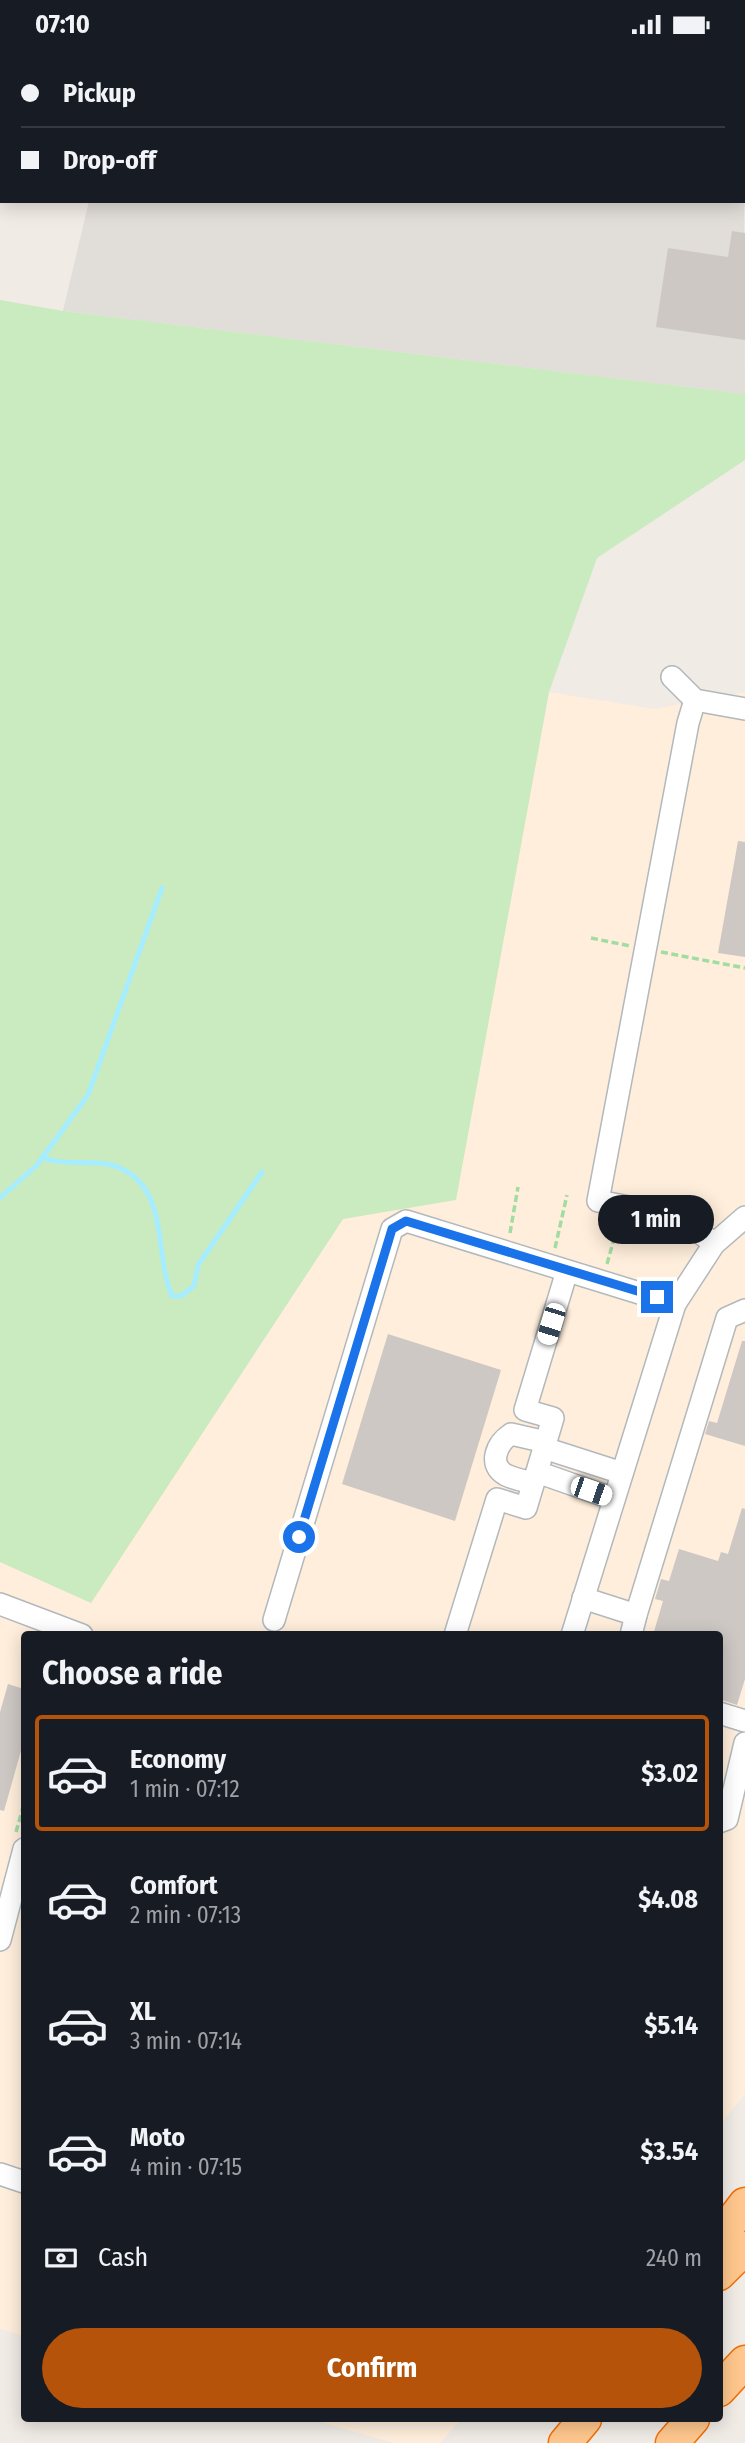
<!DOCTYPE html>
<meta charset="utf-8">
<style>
body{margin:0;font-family:"Fira Sans Condensed",sans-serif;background:#242831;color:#f1f3f6;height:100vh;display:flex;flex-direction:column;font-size:26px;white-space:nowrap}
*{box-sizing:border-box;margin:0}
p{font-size:23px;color:#9ea1a6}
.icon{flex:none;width:38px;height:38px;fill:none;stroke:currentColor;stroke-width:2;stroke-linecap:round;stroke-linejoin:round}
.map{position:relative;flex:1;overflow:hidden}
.drawer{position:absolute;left:21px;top:1582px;width:702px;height:791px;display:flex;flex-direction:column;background:#171b24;border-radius:7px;box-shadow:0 4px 18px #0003}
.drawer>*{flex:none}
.banner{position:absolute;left:0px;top:0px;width:746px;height:154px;box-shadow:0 4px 18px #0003;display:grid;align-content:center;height:154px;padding:0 21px;background:#171b24}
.end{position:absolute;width:32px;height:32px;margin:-16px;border:9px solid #1a73e8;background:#fff;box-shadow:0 0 0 4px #fff}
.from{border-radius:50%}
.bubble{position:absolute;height:49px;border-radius:24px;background:#171b24;box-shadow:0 4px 18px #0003;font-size:23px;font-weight:700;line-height:49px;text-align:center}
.car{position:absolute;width:21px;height:42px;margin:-21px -10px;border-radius:9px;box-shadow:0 0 5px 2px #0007;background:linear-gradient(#fff 24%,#345 0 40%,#fff 0 76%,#345 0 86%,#fff 0)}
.banner b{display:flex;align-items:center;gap:24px;height:66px;font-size:26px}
.banner b+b{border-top:2px solid #363941}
.banner i{width:18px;height:18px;background:#f1f3f6}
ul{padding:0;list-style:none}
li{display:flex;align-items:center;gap:21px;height:116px;margin:0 14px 10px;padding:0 7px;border:4px solid transparent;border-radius:7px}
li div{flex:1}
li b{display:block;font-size:26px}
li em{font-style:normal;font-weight:700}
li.selected{border-color:#b45309}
li>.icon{width:63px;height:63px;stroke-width:1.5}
h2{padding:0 21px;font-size:32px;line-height:84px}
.pay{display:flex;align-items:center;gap:18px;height:77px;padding:0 21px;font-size:26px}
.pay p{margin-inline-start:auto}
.button{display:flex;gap:14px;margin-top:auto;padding:14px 21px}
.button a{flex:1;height:80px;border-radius:42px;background:#b45309;color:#fff;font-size:28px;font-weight:700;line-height:80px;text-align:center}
.status{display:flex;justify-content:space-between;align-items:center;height:49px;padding:0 35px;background:#171b24;direction:ltr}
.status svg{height:19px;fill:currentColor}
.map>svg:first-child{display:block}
.commercial{fill:#ffeedb}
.industrial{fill:#e1ddd9}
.green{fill:#caeabf}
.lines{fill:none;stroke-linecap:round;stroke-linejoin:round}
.stream{stroke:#a6eeff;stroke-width:5}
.building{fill:#cec8c4}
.minor-casing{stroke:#b2b8bb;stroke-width:24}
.highway-casing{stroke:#f56d00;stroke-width:35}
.path{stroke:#a1dda2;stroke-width:3.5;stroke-dasharray:7 3.5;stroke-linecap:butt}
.minor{stroke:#fff;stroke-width:21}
.highway{stroke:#ffc78d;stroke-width:32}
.route{stroke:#1a73e8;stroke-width:9}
</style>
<div class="status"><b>07:10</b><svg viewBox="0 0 49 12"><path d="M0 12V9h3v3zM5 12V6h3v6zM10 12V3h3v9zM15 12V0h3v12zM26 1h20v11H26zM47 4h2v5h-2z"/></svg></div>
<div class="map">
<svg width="745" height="2394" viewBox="0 0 745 2394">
<rect width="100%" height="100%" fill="#f0ebe5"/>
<g class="commercial">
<path d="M549,643l105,17 91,-17v1402l-26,32v-491h-695v701l-24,-7v-767l91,41 252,-384 113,-20z"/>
<path d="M310,2370h152l-22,24h-46z"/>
</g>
<g class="industrial">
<path d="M434,0h311v33l-1,-31z"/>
<path d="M744,104l1,241 -682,-83 26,-110h655z"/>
</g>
<path class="green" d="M0,251l63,11 682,83v66l-148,98 -48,134 -93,508 -113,19 -252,384 -91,-41z"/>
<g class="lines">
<g class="stream">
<path d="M42,1108c23,10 47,2 70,8 59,18 41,87 60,131h9l13,-10 4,-21 64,-93"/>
<path d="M0,1149l37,-33 51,-70 74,-207"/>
</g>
</g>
<g class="building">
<path d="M732,182l13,2v107l-89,-13 12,-79 60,9z"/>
<path d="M738,792l7,1v115l-27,-4z"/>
<path d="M388,1285l113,36 -46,151 -113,-37z"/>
<path d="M742,1292h3v105l-40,-12 4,-13 8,2z"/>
<path d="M742,1459l3,1v170l-8,26 -18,-6v-64h-66l10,-34 -8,-2 6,-20 8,2 10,-32 39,12 3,-9 7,2z"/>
<path d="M8,1635l16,5v51l-20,71 -4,-1v-98z"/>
</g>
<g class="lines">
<g class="minor-casing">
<g id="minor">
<path d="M744,117l1,1"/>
<path d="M672,628l23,23 50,9"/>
<path d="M695,651l-7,23 -90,478 83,16 33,27"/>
<path d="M544,1399l78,25"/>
<path d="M537,1423l77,27"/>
<path d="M533,1434c-8,-2 -19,-4 -27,-8 -19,-10 -9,-32 5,-41l35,8"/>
<path d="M583,1549l53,17 -5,20"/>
<path d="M0,1555l82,31"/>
<path d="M636,1566l91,-297 18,-8"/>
<path d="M274,1571l118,-391 14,-8 269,83"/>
<path d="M455,1586l42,-136 29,9 27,-90 -28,-8 42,-139"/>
<path d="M572,1586l103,-331 39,-60 31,-27"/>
<path d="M719,1664l26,8"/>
<path d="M719,1773l8,-3 18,-76"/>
<path d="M0,1891l24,-91"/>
<path d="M0,2125l24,8"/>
</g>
</g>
<g class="highway-casing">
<g id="highway">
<path d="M719,2189l26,-34"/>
<path d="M719,2225l26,-26"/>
<path d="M719,2341l26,-28"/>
<path d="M565,2394l20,-24"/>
<path d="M672,2394l21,-24"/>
</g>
</g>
<g class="path">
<path d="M591,889l39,8"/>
<path d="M661,903l84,16"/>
<path d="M510,1184l8,-46"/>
<path d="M555,1199l12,-53"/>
<path d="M607,1215l12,-43"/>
<path d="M16,1783l8,-28"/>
</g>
<use href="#minor" class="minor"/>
<use href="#highway" class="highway"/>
</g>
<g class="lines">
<path class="route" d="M299,1488l93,-308 14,-8 251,76"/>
</g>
</svg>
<i class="end from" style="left:299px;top:1488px"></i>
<i class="end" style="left:657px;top:1248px"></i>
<div class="bubble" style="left:598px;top:1146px;width:116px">1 min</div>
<i class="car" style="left:551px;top:1275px;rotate:197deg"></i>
<i class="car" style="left:591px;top:1442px;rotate:109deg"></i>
<div class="banner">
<b><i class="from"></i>Pickup</b>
<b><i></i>Drop-off</b>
</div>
<section class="drawer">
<h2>Choose a ride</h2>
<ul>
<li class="selected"><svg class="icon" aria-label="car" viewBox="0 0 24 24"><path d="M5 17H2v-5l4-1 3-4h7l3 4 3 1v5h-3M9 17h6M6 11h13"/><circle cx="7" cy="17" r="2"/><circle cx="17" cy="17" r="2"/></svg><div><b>Economy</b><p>1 min · 07:12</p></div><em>$3.02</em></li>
<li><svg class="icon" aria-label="car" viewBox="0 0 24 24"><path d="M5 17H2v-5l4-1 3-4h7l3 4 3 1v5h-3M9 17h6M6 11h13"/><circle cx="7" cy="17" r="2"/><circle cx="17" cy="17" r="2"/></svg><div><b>Comfort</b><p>2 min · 07:13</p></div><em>$4.08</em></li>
<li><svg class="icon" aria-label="car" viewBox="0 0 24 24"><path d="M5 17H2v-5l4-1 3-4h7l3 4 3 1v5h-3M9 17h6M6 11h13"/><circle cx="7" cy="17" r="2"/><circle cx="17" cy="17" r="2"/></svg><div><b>XL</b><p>3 min · 07:14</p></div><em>$5.14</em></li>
<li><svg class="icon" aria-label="car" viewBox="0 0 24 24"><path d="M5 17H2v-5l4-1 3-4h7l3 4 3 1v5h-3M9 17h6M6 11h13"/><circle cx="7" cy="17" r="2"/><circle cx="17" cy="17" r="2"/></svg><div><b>Moto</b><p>4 min · 07:15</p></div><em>$3.54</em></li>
</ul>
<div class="pay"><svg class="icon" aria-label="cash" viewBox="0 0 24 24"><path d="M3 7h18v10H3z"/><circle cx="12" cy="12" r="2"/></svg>Cash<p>240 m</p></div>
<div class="button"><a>Confirm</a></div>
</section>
</div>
